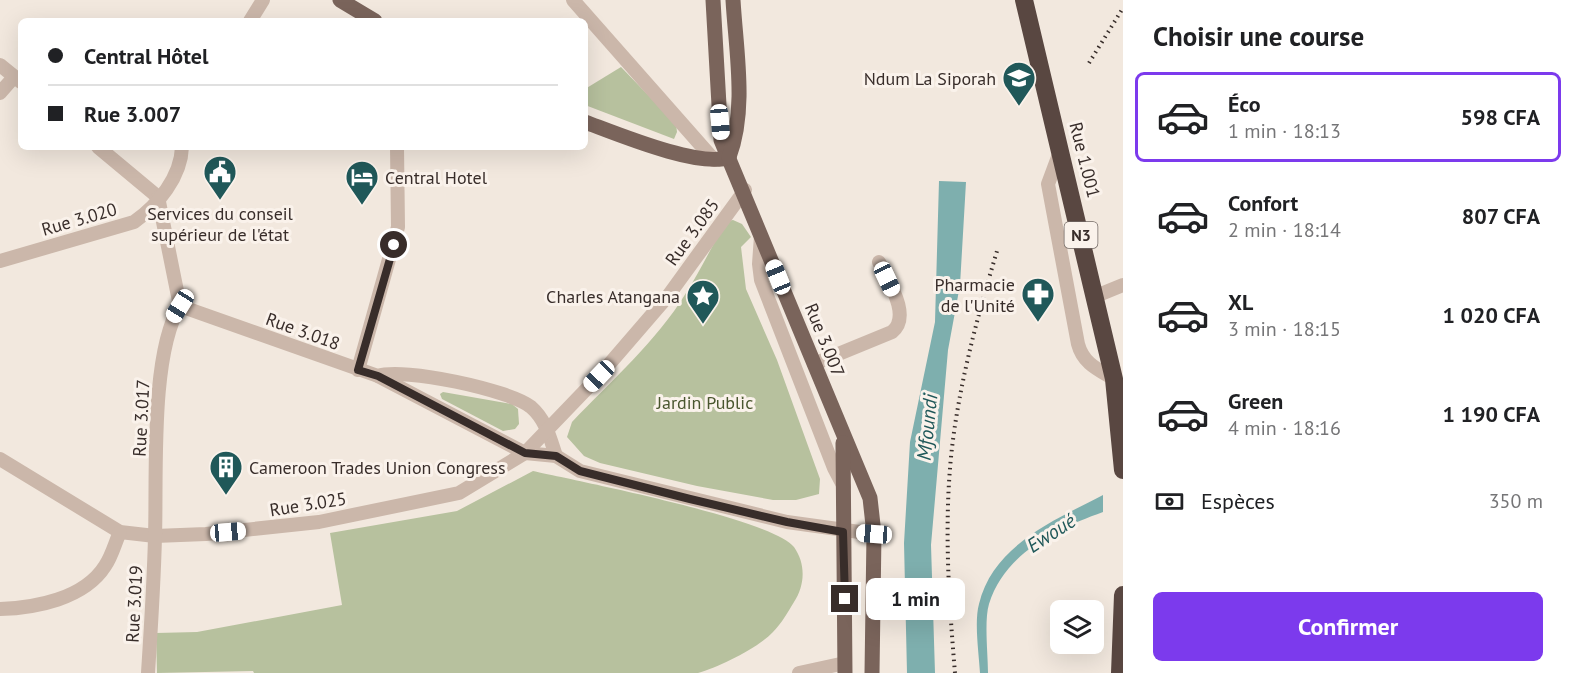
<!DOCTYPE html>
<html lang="fr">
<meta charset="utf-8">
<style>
body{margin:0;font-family:"PT Sans",sans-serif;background:#f2f2f2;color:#202124;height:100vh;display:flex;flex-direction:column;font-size:22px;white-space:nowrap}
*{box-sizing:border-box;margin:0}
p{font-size:20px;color:#757577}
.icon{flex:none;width:33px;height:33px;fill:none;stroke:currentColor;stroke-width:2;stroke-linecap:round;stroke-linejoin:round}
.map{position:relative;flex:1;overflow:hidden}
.drawer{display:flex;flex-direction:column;background:#fff;width:450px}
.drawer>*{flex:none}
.hud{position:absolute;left:18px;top:18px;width:570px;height:132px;border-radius:9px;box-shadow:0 6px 24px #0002;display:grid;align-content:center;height:132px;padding:0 30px;background:#fff}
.fabs{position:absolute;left:1050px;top:600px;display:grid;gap:12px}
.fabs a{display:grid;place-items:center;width:54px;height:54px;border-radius:9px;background:#fff;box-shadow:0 6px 24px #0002;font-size:30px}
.end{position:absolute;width:27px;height:27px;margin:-14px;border:8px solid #382d2a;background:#fff;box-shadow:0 0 0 3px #fff}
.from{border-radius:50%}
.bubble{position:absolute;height:42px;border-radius:9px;background:#fff;box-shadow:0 6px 24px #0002;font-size:20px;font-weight:800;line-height:42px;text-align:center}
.car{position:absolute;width:18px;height:36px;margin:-18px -9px;border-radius:8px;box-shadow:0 0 4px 2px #0007;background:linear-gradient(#fff 24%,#345 0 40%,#fff 0 76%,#345 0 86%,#fff 0)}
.hud b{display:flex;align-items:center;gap:21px;height:57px;font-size:22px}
.hud b+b{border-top:2px solid #e0e0e0}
.hud i{width:15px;height:15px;background:#202124}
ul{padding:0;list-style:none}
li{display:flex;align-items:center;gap:18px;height:90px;margin:0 12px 9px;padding:0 18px;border:3px solid transparent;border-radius:9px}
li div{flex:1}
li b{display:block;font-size:22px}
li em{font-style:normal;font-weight:800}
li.active{border-color:#7c3aed}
li>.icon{width:54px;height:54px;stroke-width:1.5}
h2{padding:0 30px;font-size:27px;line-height:72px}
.pay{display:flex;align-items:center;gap:15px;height:66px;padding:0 30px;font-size:22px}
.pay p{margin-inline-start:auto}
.primary-button{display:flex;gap:12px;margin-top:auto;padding:12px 30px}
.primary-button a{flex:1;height:69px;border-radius:9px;background:#7c3aed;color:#fff;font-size:24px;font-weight:800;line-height:69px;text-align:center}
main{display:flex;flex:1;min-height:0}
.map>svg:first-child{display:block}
.green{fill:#b7c19e}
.water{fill:#7eafae}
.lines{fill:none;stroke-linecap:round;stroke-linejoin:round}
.minor{stroke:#cbb7aa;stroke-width:14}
.major{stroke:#7a645b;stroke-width:15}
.highway{stroke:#594741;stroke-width:18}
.rail{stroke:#382d2a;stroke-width:4;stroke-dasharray:1.5 4.5;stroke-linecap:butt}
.route{stroke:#382d2a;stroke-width:8}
.labels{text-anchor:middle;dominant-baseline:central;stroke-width:6;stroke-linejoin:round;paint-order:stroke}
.shield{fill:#faf2eb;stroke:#726864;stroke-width:1.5}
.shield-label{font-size:16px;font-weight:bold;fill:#382d2a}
.poi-label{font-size:18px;fill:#382d2a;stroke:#faf2eb;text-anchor:end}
.street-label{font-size:18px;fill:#382d2a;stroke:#faf2eb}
.park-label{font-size:18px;fill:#49562e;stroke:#faf2eb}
.water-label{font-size:20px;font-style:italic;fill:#205859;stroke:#faf2eb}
</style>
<main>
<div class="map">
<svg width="1123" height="673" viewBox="0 0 1123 673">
<rect width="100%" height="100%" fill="#f2e8de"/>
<g class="green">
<path d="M621,67l55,57 1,8 -3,7 -89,-34v-16z"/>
<path d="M733,220l9,4 9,13 -10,10 5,42 31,71 43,119 -1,15 -23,6h-23l-76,-14 -97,-23 -16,-7 -17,-19 5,-15c39,-41 84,-80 114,-129 15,-23 26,-49 42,-72z"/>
<path d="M443,392l69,12 6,5 1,15 -4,5 -12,2 -61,-32 -2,-5z"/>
<path d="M533,471c44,10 240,48 261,76 12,17 11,38 0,55 -6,10 -13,22 -21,30 -15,16 -54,35 -75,41h-444l-1,-2 -96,2 -1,-40 41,-1 145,-27 -12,-72 127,-22z"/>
</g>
<g class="water">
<path d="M939,181l27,1 -6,103 -12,65 -17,195 4,128h-28l-3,-130 6,-101 25,-120z"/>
<path d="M1103,495v17c-47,17 -98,41 -114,92 -5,17 -1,50 -1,69h-8c-1,-19 -6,-51 -1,-69 14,-59 76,-84 124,-109z"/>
</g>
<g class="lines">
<g class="minor">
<path d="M573,0l141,160"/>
<path d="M250,21l13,-21"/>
<path d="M0,65l21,17"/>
<path d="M0,93l14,-16"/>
<path d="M98,147l60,50"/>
<path d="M1061,149l-13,35 30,160c5,19 19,25 36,35"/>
<path d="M158,197l22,109 198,70 147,77 31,3 24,15 207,51 87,12"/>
<path d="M761,236l-2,28 2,16 73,188 10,19"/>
<path d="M0,261l134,-39c24,-17 47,-45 48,-75"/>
<path d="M1096,296l27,-11"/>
<path d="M814,364l78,-32c20,-16 -4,-51 -13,-70"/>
<path d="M358,370l40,-143 -1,-80"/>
<path d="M378,376c25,-9 132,14 153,31 15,13 19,31 25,49"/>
<path d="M0,459l120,73 35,4 51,-2 113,-12 140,-29 66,-40 74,-77 69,-80 77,-106"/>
<path d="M0,609c35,-1 84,-10 105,-43 7,-10 10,-23 15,-34"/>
<path d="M148,673c3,-46 6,-92 7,-137 2,-59 -5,-182 25,-230"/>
<path d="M799,673l46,-10"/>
</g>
<g class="major">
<path d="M340,0l35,21"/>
<path d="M713,0l8,140 149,358 4,36 -2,139"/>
<path d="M585,122c30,11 116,47 144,35"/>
<path d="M729,157c18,-48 7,-106 4,-157"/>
<path d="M843,443l2,230"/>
</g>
<g class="highway">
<path d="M1024,0l90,379 9,91"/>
<path d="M1120,673l3,-78"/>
</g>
<g class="rail">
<path d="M1089,63l34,-55"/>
<path d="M955,673c-6,-71 -11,-144 -4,-216 7,-69 26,-139 46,-206"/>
</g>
</g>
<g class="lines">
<path class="route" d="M394,245l-36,125 20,6 147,77 31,3 24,15 110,28 97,23 56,10 2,67"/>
</g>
<defs>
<g id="university-pin" transform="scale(1.725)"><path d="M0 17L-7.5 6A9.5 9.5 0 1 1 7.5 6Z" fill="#205859" stroke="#faf2eb"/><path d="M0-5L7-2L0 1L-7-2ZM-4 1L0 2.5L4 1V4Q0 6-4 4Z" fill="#fff"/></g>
<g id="civic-pin" transform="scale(1.725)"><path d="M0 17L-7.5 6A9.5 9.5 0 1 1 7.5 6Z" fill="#205859" stroke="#faf2eb"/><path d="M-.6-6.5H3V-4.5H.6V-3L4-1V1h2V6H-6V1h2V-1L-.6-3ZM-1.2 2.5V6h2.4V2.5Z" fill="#fff"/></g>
<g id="hotel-pin" transform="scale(1.725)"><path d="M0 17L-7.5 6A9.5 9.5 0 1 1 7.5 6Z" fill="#205859" stroke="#faf2eb"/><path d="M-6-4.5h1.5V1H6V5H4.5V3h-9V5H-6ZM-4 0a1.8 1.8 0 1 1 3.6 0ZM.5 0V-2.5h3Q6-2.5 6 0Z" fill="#fff"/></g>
<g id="pharmacy-pin" transform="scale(1.725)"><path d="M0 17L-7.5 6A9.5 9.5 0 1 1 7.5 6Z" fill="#205859" stroke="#faf2eb"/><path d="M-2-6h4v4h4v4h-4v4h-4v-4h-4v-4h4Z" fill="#fff"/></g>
<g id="sight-pin" transform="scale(1.725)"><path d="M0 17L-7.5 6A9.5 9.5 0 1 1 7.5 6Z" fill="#205859" stroke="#faf2eb"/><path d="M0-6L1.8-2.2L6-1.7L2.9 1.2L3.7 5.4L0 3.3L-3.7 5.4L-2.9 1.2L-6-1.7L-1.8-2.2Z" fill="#fff"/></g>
<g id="building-pin" transform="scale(1.725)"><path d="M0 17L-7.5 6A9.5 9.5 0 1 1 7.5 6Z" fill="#205859" stroke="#faf2eb"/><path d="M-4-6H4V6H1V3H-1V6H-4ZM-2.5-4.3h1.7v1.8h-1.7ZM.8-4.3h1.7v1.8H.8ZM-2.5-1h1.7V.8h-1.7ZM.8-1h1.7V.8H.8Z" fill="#fff"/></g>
</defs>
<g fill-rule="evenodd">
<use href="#university-pin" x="1019" y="78"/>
<use href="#civic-pin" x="220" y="172"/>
<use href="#hotel-pin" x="362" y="177"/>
<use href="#pharmacy-pin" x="1038" y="294"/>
<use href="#sight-pin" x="703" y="296"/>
<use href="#building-pin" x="226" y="467"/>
</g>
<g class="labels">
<rect class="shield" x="1064.5" y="222" width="33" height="26" rx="4.5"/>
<g class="shield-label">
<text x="1081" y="235">N3</text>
</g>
<g class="poi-label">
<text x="996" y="78">Ndum La Siporah</text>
<text x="385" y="177" text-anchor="start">Central Hotel</text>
<text x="220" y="213" text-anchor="middle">Services du conseil<tspan x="220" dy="21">supérieur de l'état</tspan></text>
<text x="1015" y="284">Pharmacie<tspan x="1015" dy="21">de l'Unité</tspan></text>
<text x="680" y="296">Charles Atangana</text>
<text x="249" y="467" text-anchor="start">Cameroon Trades Union Congress</text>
</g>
<g class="street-label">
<text transform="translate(1085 160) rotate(76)">Rue 1.001</text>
<text transform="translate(79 219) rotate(-16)">Rue 3.020</text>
<text transform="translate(692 232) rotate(-54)">Rue 3.085</text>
<text transform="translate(303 331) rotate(20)">Rue 3.018</text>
<text transform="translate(825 340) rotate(68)">Rue 3.007</text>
<text transform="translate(141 418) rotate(-87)">Rue 3.017</text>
<text transform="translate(308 504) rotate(-9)">Rue 3.025</text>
<text transform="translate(134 604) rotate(-87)">Rue 3.019</text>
</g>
<g class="park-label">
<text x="705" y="402">Jardin Public</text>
</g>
<g class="water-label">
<text transform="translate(927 427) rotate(-84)">Mfoundi</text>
<text transform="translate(1051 533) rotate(-33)">Ewoué</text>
</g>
</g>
</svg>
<div class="fabs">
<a><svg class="icon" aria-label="layers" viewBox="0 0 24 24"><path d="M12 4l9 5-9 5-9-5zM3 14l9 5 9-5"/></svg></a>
</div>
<i class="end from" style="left:394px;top:245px"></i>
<i class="end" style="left:845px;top:599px"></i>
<div class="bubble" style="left:866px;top:578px;width:99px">1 min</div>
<i class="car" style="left:720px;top:122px;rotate:175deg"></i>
<i class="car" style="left:778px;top:277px;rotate:338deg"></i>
<i class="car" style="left:887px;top:279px;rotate:155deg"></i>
<i class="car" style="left:180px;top:306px;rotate:212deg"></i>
<i class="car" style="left:599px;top:376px;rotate:224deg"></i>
<i class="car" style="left:228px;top:532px;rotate:85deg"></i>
<i class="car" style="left:874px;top:534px;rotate:274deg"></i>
<div class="hud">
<b><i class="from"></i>Central Hôtel</b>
<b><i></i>Rue 3.007</b>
</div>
</div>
<section class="drawer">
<h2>Choisir une course</h2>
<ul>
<li class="active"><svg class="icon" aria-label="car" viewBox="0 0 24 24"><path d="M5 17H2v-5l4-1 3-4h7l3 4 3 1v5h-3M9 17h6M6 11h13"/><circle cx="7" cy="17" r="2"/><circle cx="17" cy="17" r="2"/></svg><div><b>Éco</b><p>1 min · 18:13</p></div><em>598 CFA</em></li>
<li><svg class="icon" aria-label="car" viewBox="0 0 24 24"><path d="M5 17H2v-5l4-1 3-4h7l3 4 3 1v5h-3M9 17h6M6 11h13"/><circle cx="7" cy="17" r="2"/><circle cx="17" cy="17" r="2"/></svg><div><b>Confort</b><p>2 min · 18:14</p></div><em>807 CFA</em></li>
<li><svg class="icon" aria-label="car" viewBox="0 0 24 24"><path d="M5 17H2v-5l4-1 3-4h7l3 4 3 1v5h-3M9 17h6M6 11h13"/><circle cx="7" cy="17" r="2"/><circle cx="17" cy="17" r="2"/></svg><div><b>XL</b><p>3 min · 18:15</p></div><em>1 020 CFA</em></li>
<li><svg class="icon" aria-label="car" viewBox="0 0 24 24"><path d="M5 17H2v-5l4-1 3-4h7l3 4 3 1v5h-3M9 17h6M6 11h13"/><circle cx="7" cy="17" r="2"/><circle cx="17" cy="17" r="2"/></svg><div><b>Green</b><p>4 min · 18:16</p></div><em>1 190 CFA</em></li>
</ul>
<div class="pay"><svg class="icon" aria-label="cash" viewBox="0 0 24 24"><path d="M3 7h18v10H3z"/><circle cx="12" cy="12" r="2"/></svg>Espèces<p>350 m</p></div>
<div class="primary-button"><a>Confirmer</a></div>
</section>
</main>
